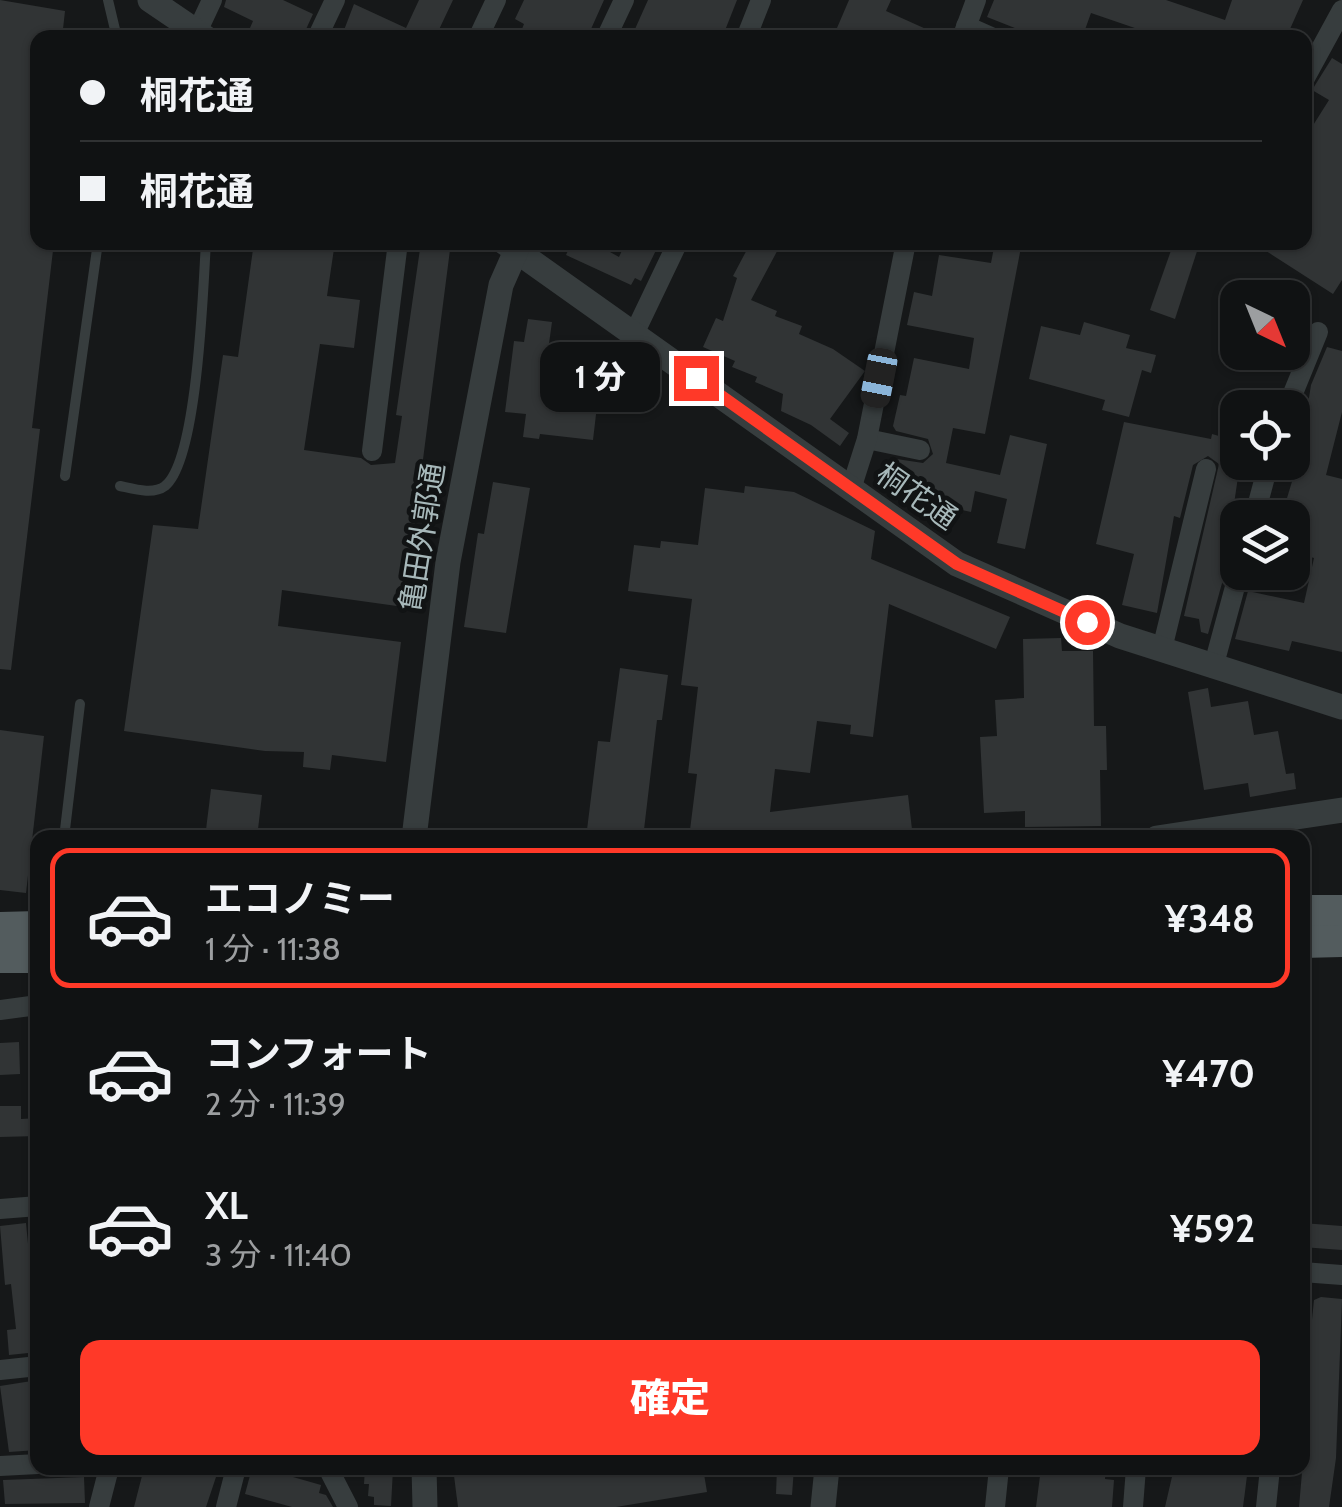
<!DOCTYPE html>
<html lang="ja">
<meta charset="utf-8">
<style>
body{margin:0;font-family:Cabin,"Noto Sans JP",sans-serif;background:#191b1c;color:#f1f3f6;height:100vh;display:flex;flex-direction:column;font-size:38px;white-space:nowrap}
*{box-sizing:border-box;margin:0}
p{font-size:32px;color:#9c9ea0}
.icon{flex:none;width:55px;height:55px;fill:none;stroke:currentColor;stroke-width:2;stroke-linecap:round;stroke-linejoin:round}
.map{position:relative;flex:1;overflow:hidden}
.side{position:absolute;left:30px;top:830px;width:1280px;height:645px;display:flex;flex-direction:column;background:#101213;border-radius:20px;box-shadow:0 2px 8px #0004,0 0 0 2px #303233}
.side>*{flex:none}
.banner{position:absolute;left:30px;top:30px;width:1282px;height:220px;border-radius:20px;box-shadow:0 2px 8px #0004,0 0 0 2px #303233;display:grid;align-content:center;height:220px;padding:0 50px;background:#101213}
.needle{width:65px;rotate:137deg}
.fabs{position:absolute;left:1220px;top:280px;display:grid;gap:20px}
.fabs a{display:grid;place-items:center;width:90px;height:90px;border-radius:20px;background:#101213;box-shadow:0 2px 8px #0004,0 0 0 2px #303233;font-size:50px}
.end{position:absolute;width:45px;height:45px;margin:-22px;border:12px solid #ff3928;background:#fff;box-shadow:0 0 0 5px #fff}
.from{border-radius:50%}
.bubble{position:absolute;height:70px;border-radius:20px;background:#101213;box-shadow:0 2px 8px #0004,0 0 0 2px #303233;font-size:32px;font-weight:800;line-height:70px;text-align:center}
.car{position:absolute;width:30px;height:60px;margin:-30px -15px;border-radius:12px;box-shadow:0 0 8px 2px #0007;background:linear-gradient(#222 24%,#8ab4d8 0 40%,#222 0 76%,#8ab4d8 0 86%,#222 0)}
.banner b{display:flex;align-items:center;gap:35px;height:95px;font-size:38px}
.banner b+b{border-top:2px solid #303233}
.banner i{width:25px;height:25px;background:#f1f3f6}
ul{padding:18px 0 0;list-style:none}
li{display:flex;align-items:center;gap:30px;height:140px;margin:0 20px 15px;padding:0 30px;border:5px solid transparent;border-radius:20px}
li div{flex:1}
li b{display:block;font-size:38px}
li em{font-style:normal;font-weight:800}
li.on{border-color:#ff3928}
li>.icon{width:90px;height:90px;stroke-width:1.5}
.cta{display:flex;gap:20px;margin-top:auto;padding:20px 50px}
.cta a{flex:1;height:115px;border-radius:20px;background:#ff3928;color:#fff;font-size:40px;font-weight:800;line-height:115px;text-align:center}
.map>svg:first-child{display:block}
.building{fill:#313435}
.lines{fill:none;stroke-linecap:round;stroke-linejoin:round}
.service{stroke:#373d3e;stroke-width:10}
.minor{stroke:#373d3e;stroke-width:20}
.tertiary{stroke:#373d3e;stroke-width:25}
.primary{stroke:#535c5e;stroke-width:32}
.route{stroke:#ff3928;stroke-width:12}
.labels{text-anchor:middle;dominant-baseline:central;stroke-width:9;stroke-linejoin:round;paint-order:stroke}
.street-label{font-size:30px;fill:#a7b8ba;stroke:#111314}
</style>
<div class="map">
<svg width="1342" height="1507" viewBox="0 0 1342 1507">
<rect width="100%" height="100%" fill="#161819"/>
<g class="building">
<path d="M0,0l65,11 -3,27h-24v204h16l-22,186 8,1 -29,241 -11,-1z"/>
<path d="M226,0h57l30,14 -11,24h-32l-20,-10 3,-7 -29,-14z"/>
<path d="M419,0h34l-18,38h-94l13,-34 52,24z"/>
<path d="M524,0h80l-17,38h-47l-18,-9 2,-5 -9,-5z"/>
<path d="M648,0h89l-15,38h-91z"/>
<path d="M849,0h42l-5,11 60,27h-87l-22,-10z"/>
<path d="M994,0h172l59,20 7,-20h71l-17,38h-122l-73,-25 -9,25h-42l-53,-21z"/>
<path d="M1332,58l10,6v216l-9,14 -81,-52h53v-104l24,-38 -17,-10z"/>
<path d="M254,242h81l-8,54 33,4 -6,48 -34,-4 -16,106 57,8 10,7 24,-2 7,-47 -6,-1 25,-173h30l-47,365 -122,-17 -4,36 123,16 -15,120 -54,-7 -2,15 -27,-3 1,-15 -39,-1 -141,-20 29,-206 45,4 25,-174 15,2z"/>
<path d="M572,242h20l27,15 7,-15h34l-19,39 -6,-3 -4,7 -65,-30z"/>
<path d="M751,242h31l-31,58 26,11 -2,5 27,10 -3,8 34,15 32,22 -35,48 19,14 -9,13 -29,-21 -30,-14 2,-17 -28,-12 2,-5 -25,-10 3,-6 -32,-14 13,-29 7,3 14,-43 -4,-2z"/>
<path d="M995,242h27l-37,192 -32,-6 -7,35 54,12 10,-40 37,9 -22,105 -28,-6 10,-44 -32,-8 -4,21 -23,-5 1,-7 -48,-14 2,-10 -16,-4 3,-14 33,5 10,-9 -5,-15 -32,-8 -3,-5 7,-31 6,1 8,-38 55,11 5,-31 -67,-13 7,-33 18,4 7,-41 52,8z"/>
<path d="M1174,242h26l-25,77 -25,-9z"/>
<path d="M528,319l24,3 -6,43 55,7 -8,68 -53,-6 -1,5 -16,-2 3,-23 -21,-2 9,-71 10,1z"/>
<path d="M1084,322l46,13 -4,13 30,7 -5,18 -9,-3 -13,47 -27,-7 3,-10 -76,-21 12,-53 39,9z"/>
<path d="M1327,347l15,4v61l-16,63 16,4v173l-50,-11 -3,10 -54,-12 13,-48 56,12 10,-45 -22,-6v-34h-11l19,-63 11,-70z"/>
<path d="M1124,422l87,17 1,-5 7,2 1,-10 18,4 -9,44 9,3 -4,27 9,3 -35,127 -7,-2 -2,-13 -15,-3 35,-152 -11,-8 -15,9 -13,53 -6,-2 -17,97 -35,-8 12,-51 -38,-10z"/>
<path d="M493,482l37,6 -24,145 -42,-6 14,-94 6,1z"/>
<path d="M745,486l49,6 81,39 -4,28 139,58 -14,32 -107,-45 -16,133 -23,-3 1,-9 -34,-4 -7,52 -35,-4 -5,43 138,-17 5,43h-224l8,-64 -9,-1 10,-86 -17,-2 11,-86 -64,-8 6,-46 26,3 1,-7 37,4 7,-57 39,5z"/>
<path d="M1061,638l1,13h31l1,75h12l1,44h-7l1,56 -76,1v-16l-41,2 -4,-76 17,-1 -2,-36 29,-2 -1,-59z"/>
<path d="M620,668l48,7 -6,45h-5l-14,118h-57l12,-97 12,1z"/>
<path d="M1208,688l3,19 37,-6 6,34 24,-4 8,43 8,-1 2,16 -46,8 -2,-14 -44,7 -16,-98z"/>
<path d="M0,730l44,6 -18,157 -26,-3z"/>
<path d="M211,789l51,6 -5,43h-52z"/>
<path d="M19,1042l1,32 -20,1v-32z"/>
<path d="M0,1106h21v13l17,-1v18l-38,1z"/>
<path d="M26,1223l3,31 9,-1v99l-29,3 -2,-25 9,-1 -5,-45 -6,1 -5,-59z"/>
<path d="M1302,1223l40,3v24l-40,-3z"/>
<path d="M1321,1297l21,2 -6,159 -7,49h-30l13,-149h-4l6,-58z"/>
<path d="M38,1380v70l-29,2 -9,-66z"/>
<path d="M144,1468h75l-13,39h-72z"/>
<path d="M252,1468h43l-2,9 28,8 -2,8 7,2 7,12h-41l-47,-13z"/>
<path d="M365,1468l28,1 -2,37 -17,-1v-8l-6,-1 1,-12h-5z"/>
<path d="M453,1468h250l4,24 -91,15h-158z"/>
<path d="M777,1468h17l-2,27 -16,-1z"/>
<path d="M1041,1468h65l-1,11 9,1 -2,27h-76z"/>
<path d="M1174,1468h74l-5,39h-78z"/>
<path d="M84,1477l1,26 -80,1 -2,-24z"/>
</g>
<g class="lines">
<g class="service">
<path d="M108,0l9,38"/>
<path d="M65,476l33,-234"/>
<path d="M120,486c14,3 33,9 45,0 33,-26 38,-199 41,-244"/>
<path d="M64,838l16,-134"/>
</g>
<g class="minor">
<path d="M966,26l27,12"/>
<path d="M197,32l15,-32"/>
<path d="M317,38l18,-38"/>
<path d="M478,38l18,-38"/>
<path d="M606,38l18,-38"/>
<path d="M746,38l15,-38"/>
<path d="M962,38l14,-38"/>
<path d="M1305,78l37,-68"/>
<path d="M634,334l44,-92"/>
<path d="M1287,408l31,-76"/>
<path d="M867,439l53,11"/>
<path d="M372,451l26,-209"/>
<path d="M851,489l16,-50 39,-197"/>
<path d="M1254,518l15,-56"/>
<path d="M1162,649l44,-180"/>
<path d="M1213,668l26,-96"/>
<path d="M0,1010l38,-5"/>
<path d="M0,1209l38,-3"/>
<path d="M1302,1272l40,3"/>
<path d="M0,1370l38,-4"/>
<path d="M0,1466l38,-2"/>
<path d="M328,1468l20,39"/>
<path d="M99,1507l10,-39"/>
<path d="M226,1507l10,-39"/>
<path d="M995,1507l4,-39"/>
<path d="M1133,1507l3,-39"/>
<path d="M1266,1507l4,-39"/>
</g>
<g class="tertiary">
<path d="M150,0l56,38"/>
<path d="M504,242l453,322 163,72 222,71"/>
<path d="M414,838l34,-276 53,-277 15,-34"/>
<path d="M1157,838l185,-28"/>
<path d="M424,1468l1,39"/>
<path d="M823,1507l4,-39"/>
</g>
<g class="primary">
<path d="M1302,911h40"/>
<path d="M0,928l38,-1"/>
<path d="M1302,942l40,-1"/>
<path d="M0,957h38"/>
</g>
</g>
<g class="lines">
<path class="route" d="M696,378l261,186 130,58"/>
</g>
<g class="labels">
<g class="street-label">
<text transform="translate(917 496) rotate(35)">桐花通</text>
<text transform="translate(422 537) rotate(-81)">亀田外郭通</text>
</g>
</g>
</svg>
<div class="fabs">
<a><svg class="needle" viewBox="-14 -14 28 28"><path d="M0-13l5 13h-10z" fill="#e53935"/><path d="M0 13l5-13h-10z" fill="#9c9ea0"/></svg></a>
<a><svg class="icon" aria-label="locate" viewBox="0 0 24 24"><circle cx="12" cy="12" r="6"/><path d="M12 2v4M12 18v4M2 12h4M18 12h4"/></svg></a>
<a><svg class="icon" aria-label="layers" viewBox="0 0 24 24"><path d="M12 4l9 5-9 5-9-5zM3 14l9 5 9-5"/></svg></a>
</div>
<i class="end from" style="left:1087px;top:622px"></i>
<i class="end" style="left:696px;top:378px"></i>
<div class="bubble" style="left:540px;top:342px;width:120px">1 分</div>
<i class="car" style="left:879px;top:378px;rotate:191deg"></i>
<div class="banner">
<b><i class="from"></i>桐花通</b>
<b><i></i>桐花通</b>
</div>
<section class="side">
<ul>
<li class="on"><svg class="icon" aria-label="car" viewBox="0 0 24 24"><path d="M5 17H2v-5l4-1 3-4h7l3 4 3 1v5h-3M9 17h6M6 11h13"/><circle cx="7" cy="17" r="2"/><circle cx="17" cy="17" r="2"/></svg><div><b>エコノミー</b><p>1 分 · 11:38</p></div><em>¥348</em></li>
<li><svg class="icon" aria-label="car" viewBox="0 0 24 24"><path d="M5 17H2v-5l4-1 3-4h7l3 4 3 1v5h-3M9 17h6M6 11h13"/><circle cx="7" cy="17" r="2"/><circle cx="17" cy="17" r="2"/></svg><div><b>コンフォート</b><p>2 分 · 11:39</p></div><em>¥470</em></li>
<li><svg class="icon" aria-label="car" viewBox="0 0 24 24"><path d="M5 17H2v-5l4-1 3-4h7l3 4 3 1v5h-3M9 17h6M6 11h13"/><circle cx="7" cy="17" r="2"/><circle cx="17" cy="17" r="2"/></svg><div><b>XL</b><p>3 分 · 11:40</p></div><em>¥592</em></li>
</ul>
<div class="cta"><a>確定</a></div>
</section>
</div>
